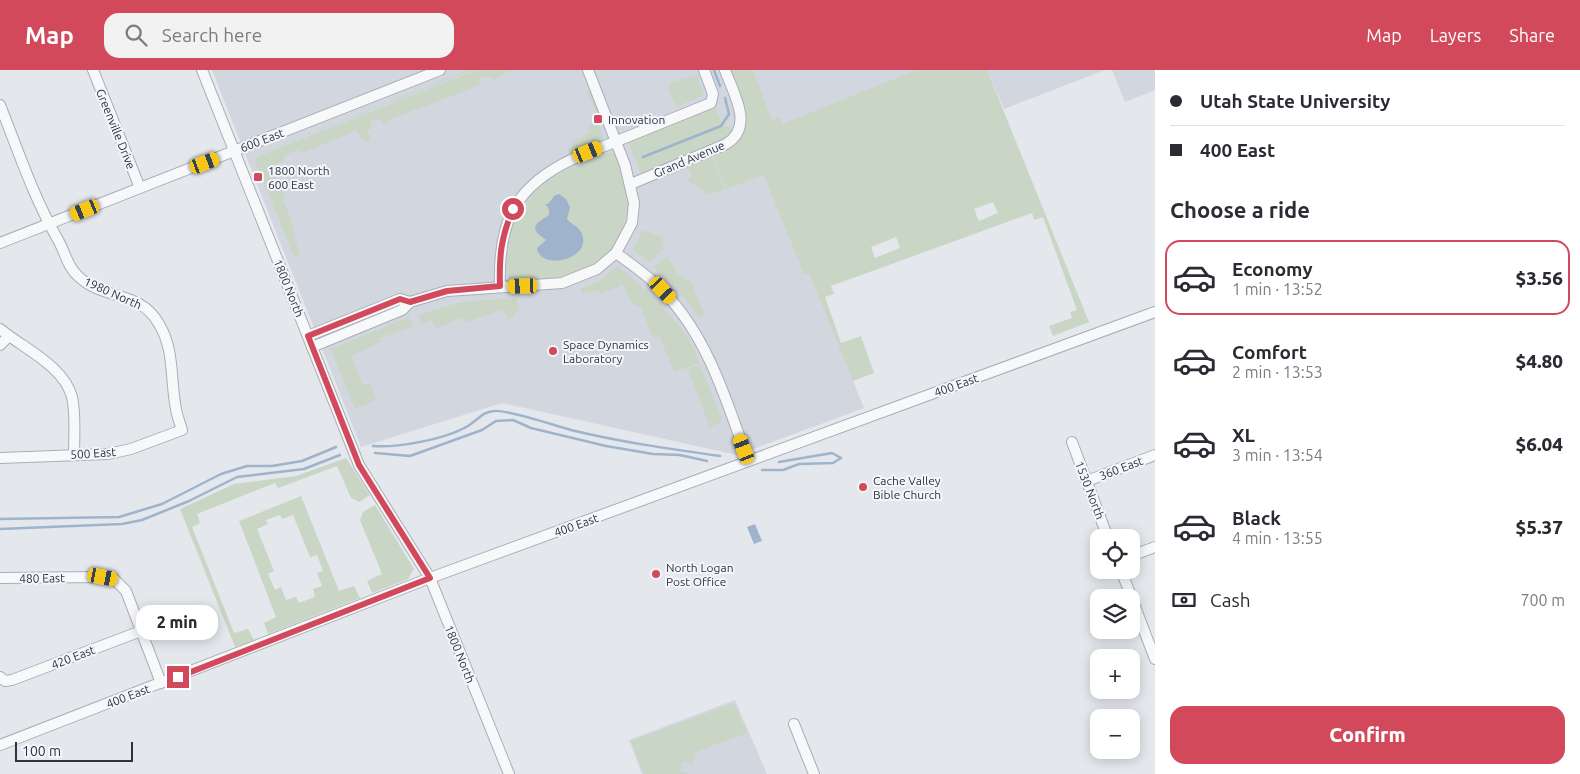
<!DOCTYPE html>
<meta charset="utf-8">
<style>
body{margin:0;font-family:Ubuntu,sans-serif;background:#f2f2f3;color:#2b2b33;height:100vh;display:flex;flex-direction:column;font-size:19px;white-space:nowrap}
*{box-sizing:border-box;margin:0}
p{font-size:16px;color:#7c7c81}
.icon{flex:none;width:28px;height:28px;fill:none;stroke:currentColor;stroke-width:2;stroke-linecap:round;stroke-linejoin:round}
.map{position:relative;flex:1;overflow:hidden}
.side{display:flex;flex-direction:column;background:#fff;width:425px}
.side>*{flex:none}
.guide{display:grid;align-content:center;height:110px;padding:0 15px;background:#fff}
.buttons{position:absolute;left:1090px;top:459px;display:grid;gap:10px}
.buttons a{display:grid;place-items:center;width:50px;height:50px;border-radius:10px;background:#fff;box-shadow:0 2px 12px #0003;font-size:25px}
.scale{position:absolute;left:15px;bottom:12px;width:118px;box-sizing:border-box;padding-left:5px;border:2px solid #2b3445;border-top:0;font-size:14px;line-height:18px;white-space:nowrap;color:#2b3445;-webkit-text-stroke:4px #f4f6f9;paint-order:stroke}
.end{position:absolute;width:22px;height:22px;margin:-11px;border:6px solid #d1495b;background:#fff;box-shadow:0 0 0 2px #fff}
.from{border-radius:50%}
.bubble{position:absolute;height:35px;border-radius:15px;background:#fff;box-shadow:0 2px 12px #0003;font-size:16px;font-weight:800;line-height:35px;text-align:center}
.car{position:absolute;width:15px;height:30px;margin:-15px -8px;border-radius:6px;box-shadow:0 0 4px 1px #0007;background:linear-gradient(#f5c518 24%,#345 0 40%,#f5c518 0 76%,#345 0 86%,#f5c518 0)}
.guide b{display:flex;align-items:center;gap:18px;height:48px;font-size:19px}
.guide b+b{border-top:1px solid #e1e1e2}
.guide i{width:12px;height:12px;background:#2b2b33}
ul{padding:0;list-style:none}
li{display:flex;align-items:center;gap:15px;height:75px;margin:0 10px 8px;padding:0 5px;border:2px solid transparent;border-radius:15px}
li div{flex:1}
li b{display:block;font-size:19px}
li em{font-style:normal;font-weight:800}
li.on{border-color:#d1495b}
li>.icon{width:45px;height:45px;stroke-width:1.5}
h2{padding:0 15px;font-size:22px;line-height:60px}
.pay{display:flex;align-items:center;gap:12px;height:55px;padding:0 15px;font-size:19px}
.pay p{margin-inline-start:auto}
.primary-button{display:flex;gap:10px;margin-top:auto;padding:10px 15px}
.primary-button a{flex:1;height:58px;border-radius:15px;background:#d1495b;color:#fff;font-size:20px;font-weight:800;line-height:58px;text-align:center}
header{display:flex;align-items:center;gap:30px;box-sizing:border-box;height:70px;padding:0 25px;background:#d1495b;color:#fff}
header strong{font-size:24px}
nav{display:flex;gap:28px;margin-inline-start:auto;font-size:18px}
.search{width:350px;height:45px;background:#f2f2f3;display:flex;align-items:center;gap:12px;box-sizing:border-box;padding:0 18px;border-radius:15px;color:#7c7c81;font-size:19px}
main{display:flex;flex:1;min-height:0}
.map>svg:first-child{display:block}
.built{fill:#d2d6de}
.green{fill:#c9d6c5;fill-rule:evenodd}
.water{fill:#9fb4cc}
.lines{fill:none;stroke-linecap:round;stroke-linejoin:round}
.stream{stroke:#9fb4cc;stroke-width:2.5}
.minor-casing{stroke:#a9aeb7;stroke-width:12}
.minor{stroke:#f7f8fa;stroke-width:10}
.route{stroke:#d1495b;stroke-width:6}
.poi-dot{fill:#d1495b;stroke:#f4f6f9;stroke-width:2}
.labels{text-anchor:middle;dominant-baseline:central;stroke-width:4;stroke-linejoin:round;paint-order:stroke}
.poi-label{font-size:12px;fill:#2b3445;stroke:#f4f6f9;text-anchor:start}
.street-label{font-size:12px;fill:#2b3445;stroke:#f4f6f9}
</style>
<header>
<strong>Map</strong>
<div class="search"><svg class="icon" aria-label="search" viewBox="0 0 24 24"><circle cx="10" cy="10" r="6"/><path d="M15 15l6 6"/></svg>Search here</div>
<nav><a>Map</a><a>Layers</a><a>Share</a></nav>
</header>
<main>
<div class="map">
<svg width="1155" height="704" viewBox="0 0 1155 704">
<rect width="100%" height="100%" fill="#e4e7ec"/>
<g class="built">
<path d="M212,0h749l-202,78 105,260 -127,47 -235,-52 -141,44z"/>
<path d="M987,0h118l-101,39z"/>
<path d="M1112,0h43v20l-30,12z"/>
<path d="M735,630l32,74h-125l-13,-34z"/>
</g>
<g class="green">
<path d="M468,0h3l-218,86z"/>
<path d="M476,0h38l-14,5 -7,5 -3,-4 -8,1 -3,3 2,5 -90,34 -8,5 -2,-5 -8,1 -3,4 2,4 -5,3 4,9 -5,2 -11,-12 -6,4 -47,19 -3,-3 -14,5 -1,6 -12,5 -1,10 6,4 8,19 -2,1 8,20 8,34 -5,3 -39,-96 2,-4z"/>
<path d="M730,0h23l19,50 8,-3 3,7 133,-54h71l102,252 -36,14 -4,-10 23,-8 -2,-6 7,-2 -34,-93 -9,3 -2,-7 -201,73 3,8 -9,3 16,46 20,-7 13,37 -21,8 -44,-108 -5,1 -40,-99 -38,14 -14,-34c50,-18 32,-48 18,-85zM993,132l5,11 -19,8 -5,-12zM896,167l4,11 -25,10 -4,-11z"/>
<path d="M697,5l7,20 -28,12 -8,-19 2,-5z"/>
<path d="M590,21l11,26 -3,1 -11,-26z"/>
<path d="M715,37l8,19 13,3 -12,12 -83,33 -13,-33z"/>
<path d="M595,46l9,23 -36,15 -1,-4 4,-2 2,-7 17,-8 -2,-5 5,-7 -2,-4z"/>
<path d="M611,82c6,2 8,12 11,18 18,42 -4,92 -48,104 -10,3 -21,3 -31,4 -10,1 -24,4 -34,1 -5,-14 -2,-32 2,-46 16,-51 54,-63 100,-81z"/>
<path d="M711,85l14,34 -17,6 -20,-15 4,-5 -4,-7 -16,7 -7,-1z"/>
<path d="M642,160l20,7 2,12 -15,13 -16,-12z"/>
<path d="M667,186l11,18 13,8 14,33 -6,3 -22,-30 -24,-21z"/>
<path d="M618,196c23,19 77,67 81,97l-25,9 -14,-35 -8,-1 -11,-28 -9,-4 -8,-18 -4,-2 -2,3 -18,7 -2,-4 -16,4 -2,-5 18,-7z"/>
<path d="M516,228l4,12 -6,3 1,4 -7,2 -5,-10 -37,13 -5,-4 -25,11 -4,-9 -10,4 -4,-9 43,-13z"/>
<path d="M409,247l4,10 -33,11 1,4 -30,14 11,28h8l6,16 -21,9 -24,-60z"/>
<path d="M700,295l22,54 -1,3 -11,5 -22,-58z"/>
<path d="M346,388l24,37 -11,7 -8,-4 -14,-32 -59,22 -3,-5 -78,31 3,9 -8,4 42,106 14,-4 6,11 -19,7 -55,-138 54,-25 62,-8z"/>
<path d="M301,426l38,95 15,-5 6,12 -92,36 -4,-11 12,-6 -37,-96zM280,445l2,4 11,-4 17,42 7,-2 6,16 -6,2 5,13 -9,3 2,8 -16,6 -3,-6 -10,3 -5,-13 -6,3 -7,-16 6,-3 -17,-42 11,-5 -2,-4z"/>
<path d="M375,435l39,64 -6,10 -36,14 -5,-12 15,-7 -22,-54 3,-8z"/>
<path d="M734,633l13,30 -52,19 -2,12 -10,-3 -3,10 11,3h-47l-13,-33z"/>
</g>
<g class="water">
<path d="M559,124l7,5 4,8 -3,12c4,5 11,7 14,13 14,27 -41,40 -44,16l9,-8 -9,-7 -2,-4 2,-6 12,-8v-6l-4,-5h3l7,-9z"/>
<path d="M755,454l7,17 -8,3 -7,-17z"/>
</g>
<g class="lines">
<g class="stream">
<path d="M714,0l6,16"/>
<path d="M643,87l78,-31 8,-12 -4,-16"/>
<path d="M373,376c25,2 73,-7 95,-20 10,-6 14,-14 26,-15 12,-2 62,15 77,19 49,12 99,19 149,26"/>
<path d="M375,383l35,3 72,-26 14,-9 17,-1 18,8 75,18 47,8 27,1 27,6"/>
<path d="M779,392l53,-9 9,5"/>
<path d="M762,400h21l16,-6 34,-1 8,-5"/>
<path d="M0,449l119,-2 43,-13 59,-30 26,-8h25l30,-5 34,-14"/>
<path d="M0,459l122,-5 20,-4 47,-19 48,-24 67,-8 36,-14"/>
</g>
<g class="minor-casing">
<g id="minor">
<path d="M93,0l47,118"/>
<path d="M202,0l157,395 71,113 79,196"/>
<path d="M0,35c18,45 33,91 57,133 8,13 10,29 22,39 24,23 61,13 80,47 16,27 11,55 17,85 1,7 4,14 6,21l-51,19 -23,5 -108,4"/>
<path d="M631,114l95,-40c29,-17 7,-51 -1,-74"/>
<path d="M0,173l440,-173"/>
<path d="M616,183c16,12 33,23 47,38 45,46 64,111 85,170"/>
<path d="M500,216c-2,-64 14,-100 75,-128l136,-55 2,-9 -9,-24"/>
<path d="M0,259c23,19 64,37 72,68 4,17 2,39 2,58"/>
<path d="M308,266l92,-37 10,3"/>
<path d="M0,275l9,-9"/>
<path d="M312,277l90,-37 8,-8 37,-11 115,-8 35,-14 19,-16 16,-30 2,-20 -9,-38 -37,-95"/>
<path d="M1072,372l36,96"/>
<path d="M1087,411l68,-26"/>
<path d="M1131,486l24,-9"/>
<path d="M1121,500l34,89"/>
<path d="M0,508l103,-1 11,2 12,12 35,92"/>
<path d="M0,607l5,4 7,-1 129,-49"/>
<path d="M794,654l20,50"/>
<path d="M0,675l430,-167 725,-266"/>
</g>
</g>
<use href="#minor" class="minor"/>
</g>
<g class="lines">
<path class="route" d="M178,607l252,-99 -71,-113 -51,-129 92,-37 10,3 37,-11 53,-5c-1,-30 1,-49 13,-77"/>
</g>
<g class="poi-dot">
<rect x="593" y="44" width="10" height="10" rx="2.5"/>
<rect x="253" y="102" width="10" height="10" rx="2.5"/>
<circle cx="553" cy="281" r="5"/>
<circle cx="863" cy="417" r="5"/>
<circle cx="656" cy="504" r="5"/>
</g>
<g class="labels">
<g class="poi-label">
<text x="608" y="49">Innovation</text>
<text x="268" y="100">1800 North<tspan x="268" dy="14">600 East</tspan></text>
<text x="563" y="274">Space Dynamics<tspan x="563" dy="14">Laboratory</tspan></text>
<text x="873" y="410">Cache Valley<tspan x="873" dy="14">Bible Church</tspan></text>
<text x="666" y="497">North Logan<tspan x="666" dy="14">Post Office</tspan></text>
</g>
<g class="street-label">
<text transform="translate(116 59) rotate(68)">Greenville Drive</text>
<text transform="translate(262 70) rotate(-21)">600 East</text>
<text transform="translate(689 89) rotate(-23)">Grand Avenue</text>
<text transform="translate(289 218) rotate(68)">1800 North</text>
<text transform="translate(113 223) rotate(24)">1980 North</text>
<text transform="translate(956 315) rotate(-20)">400 East</text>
<text transform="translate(93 383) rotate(-4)">500 East</text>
<text transform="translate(1121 398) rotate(-21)">360 East</text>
<text transform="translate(1090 420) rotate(69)">1530 North</text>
<text transform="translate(576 455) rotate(-20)">400 East</text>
<text transform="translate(42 508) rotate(-1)">480 East</text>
<text transform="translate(460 584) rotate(68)">1800 North</text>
<text transform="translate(73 587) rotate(-21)">420 East</text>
<text transform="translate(128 626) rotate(-21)">400 East</text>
</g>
</g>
</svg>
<div class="buttons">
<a><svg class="icon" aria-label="locate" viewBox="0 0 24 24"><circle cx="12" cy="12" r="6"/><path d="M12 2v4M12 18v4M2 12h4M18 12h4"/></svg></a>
<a><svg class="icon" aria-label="layers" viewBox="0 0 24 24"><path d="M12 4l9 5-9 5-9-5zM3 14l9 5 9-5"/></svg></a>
<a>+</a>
<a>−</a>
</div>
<div class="scale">100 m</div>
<i class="end from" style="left:513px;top:139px"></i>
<i class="end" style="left:178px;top:607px"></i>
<div class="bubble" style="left:136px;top:535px;width:82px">2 min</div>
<i class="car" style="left:588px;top:82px;rotate:68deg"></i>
<i class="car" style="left:205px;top:93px;rotate:69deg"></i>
<i class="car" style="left:85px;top:140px;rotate:248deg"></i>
<i class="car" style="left:523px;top:216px;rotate:268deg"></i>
<i class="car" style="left:663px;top:220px;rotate:137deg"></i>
<i class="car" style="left:744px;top:379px;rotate:339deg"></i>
<i class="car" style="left:103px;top:507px;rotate:101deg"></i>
</div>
<section class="side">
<div class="guide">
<b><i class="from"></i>Utah State University</b>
<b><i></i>400 East</b>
</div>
<h2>Choose a ride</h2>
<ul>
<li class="on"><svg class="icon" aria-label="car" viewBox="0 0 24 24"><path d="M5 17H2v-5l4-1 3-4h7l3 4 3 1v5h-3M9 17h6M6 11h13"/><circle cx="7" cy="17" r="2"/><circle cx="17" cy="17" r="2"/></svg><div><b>Economy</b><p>1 min · 13:52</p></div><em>$3.56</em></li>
<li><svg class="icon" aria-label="car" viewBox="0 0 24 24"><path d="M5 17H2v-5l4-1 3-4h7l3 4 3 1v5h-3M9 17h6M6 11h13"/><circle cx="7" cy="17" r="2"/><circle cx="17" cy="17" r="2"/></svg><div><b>Comfort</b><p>2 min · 13:53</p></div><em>$4.80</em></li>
<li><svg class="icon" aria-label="car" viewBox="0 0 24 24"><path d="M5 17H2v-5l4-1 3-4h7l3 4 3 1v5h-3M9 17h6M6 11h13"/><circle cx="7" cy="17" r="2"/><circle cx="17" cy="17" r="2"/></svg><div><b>XL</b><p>3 min · 13:54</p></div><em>$6.04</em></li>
<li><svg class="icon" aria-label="car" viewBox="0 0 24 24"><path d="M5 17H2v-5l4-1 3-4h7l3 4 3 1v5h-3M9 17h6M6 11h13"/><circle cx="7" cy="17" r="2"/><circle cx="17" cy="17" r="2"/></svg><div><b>Black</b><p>4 min · 13:55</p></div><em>$5.37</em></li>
</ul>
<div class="pay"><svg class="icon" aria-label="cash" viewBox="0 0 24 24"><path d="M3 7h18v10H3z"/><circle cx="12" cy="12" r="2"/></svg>Cash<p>700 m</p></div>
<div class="primary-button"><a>Confirm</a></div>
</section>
</main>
